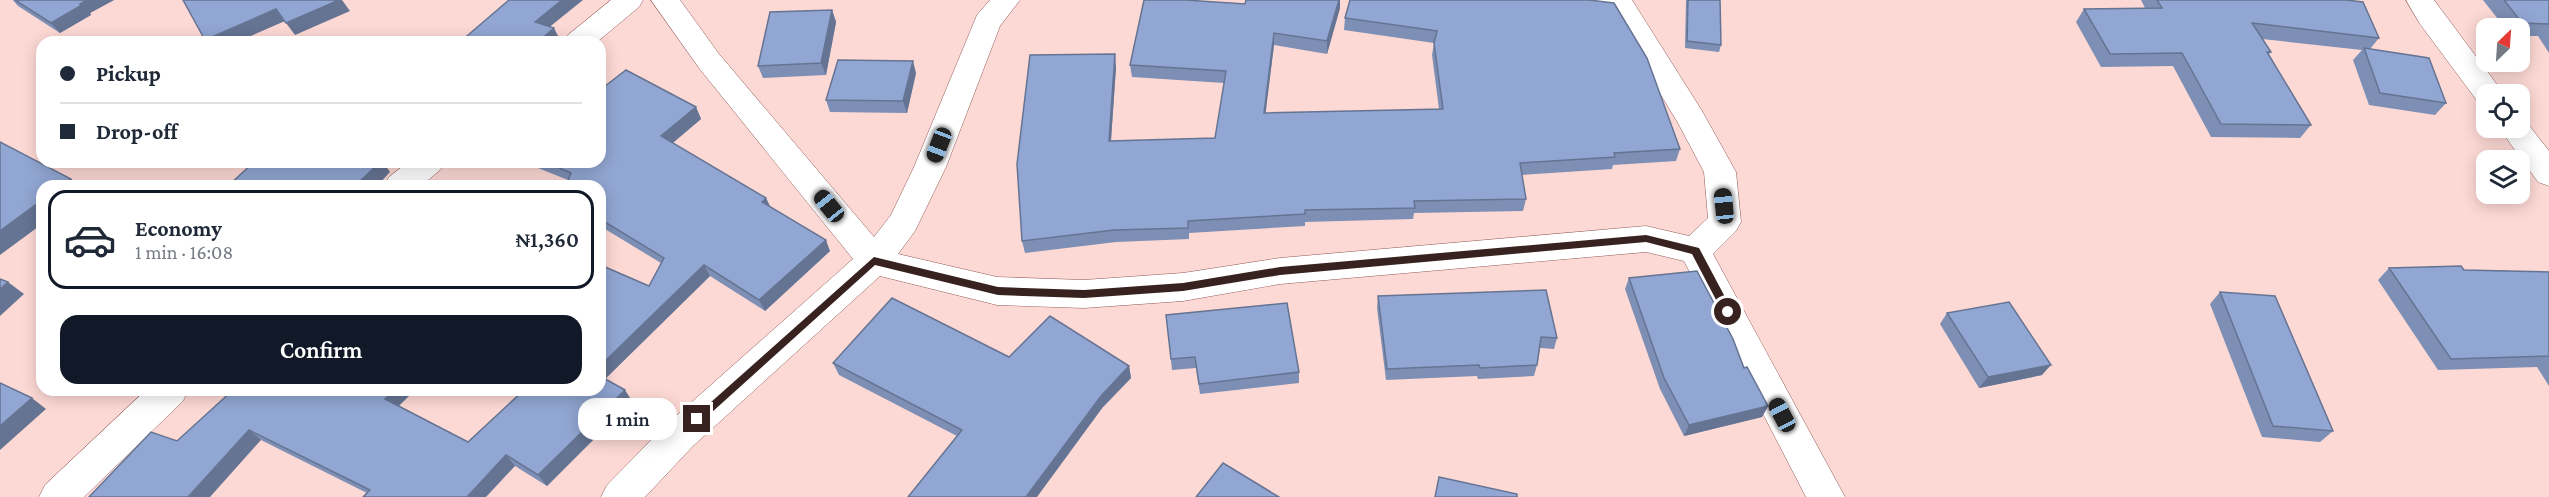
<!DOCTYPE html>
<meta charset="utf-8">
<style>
body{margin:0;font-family:"Crimson Pro",serif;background:#f2f2f3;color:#1f2937;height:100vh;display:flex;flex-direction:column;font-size:22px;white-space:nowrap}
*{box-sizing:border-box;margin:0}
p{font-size:20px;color:#747a83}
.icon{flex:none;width:33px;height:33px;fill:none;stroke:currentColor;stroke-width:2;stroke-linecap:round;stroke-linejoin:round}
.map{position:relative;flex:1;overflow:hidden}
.details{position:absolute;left:36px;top:180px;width:570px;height:216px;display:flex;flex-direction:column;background:#fff;border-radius:18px;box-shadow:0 3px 15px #0003}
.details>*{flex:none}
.guide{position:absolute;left:36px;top:36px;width:570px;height:132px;border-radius:18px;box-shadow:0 3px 15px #0003;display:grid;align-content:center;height:132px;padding:0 24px;background:#fff}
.needle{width:39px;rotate:25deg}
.controls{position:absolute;left:2476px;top:18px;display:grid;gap:12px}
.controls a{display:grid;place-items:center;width:54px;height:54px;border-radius:12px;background:#fff;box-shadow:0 3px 15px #0003;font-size:30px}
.end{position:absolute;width:27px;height:27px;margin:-14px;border:8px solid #382220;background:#fff;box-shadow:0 0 0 3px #fff}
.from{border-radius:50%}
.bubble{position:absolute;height:42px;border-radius:18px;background:#fff;box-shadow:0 3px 15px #0003;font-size:20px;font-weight:600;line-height:42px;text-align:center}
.car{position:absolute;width:18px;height:36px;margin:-18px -9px;border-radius:8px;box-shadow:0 0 4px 2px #0007;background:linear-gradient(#222 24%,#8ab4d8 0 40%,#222 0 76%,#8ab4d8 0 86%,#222 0)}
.guide b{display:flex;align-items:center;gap:21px;height:57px;font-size:22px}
.guide b+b{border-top:2px solid #e0e1e3}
.guide i{width:15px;height:15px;background:#1f2937}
ul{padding:10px 0 0;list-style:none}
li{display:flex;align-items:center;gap:18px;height:99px;margin:0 12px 9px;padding:0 12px;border:3px solid transparent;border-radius:18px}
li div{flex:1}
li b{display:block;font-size:22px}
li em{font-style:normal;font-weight:600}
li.selected{border-color:#111827}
li>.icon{width:54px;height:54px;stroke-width:1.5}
.action{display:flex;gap:12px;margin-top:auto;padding:12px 24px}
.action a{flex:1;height:69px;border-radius:18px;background:#111827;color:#fff;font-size:24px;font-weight:600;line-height:69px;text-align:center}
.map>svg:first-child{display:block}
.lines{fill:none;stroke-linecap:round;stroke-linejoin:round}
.minor-casing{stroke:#8e5a56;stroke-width:1}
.minor{fill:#fff;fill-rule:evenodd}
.wall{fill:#7d8fb5}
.shaded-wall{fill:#667493}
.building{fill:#91a6d2;stroke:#667493;stroke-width:1.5}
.route{fill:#382220}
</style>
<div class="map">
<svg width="2549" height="497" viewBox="0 0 2549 497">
<rect width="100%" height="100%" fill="#fdd9d5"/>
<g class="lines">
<g class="minor-casing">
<g id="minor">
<path d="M611,0h32l-4,7 -42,35h-34l5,-7z"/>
<path d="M651,0h29l39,54 155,183 17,-22 23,-48 63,-152 13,-15h30l-20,26 -54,141 -31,64 -17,23 99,23 87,3 99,-7 97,-15 366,-32 43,10 19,-18 -4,-46 -26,-49 -66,-109 -12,-7 -4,-7h36l70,111 34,61 5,50 -5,9 -23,23 132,243h-39l-122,-236 -38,-9 -366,32 -97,17 -99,7 -87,-3 -117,-29 -187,170 -48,51h-44l6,-12 60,-61 186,-165 -154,-191z"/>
<path d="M2406,0h28l70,94h-17v10l-9,-2 -58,-78z"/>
<path d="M2520,119l5,1 24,31v35l-11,-4 -39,-54h21z"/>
<path d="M408,162h37l-5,8 -19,16h-37l5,-9z"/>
<path d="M146,390h42l-5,11 -99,96h-45l6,-12z"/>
</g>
</g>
<use href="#minor" class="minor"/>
</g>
<g class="wall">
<path d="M13,0h101l-24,13 1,2 -31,18 -42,-27z"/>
<path d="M1589,0l91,149 -4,12 -63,4 -1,4 -90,6 4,24 -3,12 -109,2 -1,6 -108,3v4l-116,7v6l-73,3 -91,11 -3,-12 94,-174 -5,74 104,-3 9,-55 -92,-6 -2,-12 115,-61 95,4 -13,46 -53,-9 -9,68 174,-4 -7,-54 2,-12 -90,-13 1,-12z"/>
<path d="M1686,0h34l1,45 -2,7 -34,-4z"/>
<path d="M2141,0h205l33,38 -9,11 76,54 -11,12 -66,-10 -16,-45 9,-10 -100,-11 9,13 -3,3 43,70 -11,13 -89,-1 -38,-71 -72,1 -25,-45 8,-13 61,-1z"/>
<path d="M2483,0h66v53l-11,-17h-18v-8h-15z"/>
<path d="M832,10l4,12 -10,53 -63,3 -5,-12z"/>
<path d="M916,73l-9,40 -77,-1 -4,-12z"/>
<path d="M696,107l5,12 -29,24 94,55 4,8 60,45 -65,60 -55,-35 -105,103 27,22 -85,85 -32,-20 -148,27 -106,-53 -84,1 56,-51h182l-16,16 69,36 181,-156 12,-23 -61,-37v-40l-32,-6 -35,-14 -2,-4h69z"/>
<path d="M2389,268l160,4v114l-12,-19 -99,3 -60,-90z"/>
<path d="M1629,278l115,90 24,38 -6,11 -78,19 -24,-47 -35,-100z"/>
<path d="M2220,292l113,139 -13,11 -58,-5 -52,-133z"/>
<path d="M1378,296l179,42 -3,11 -14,-1 -3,17 -3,11 -56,3 -1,-3 -91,4 -9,-72z"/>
<path d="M1947,313l95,62 -63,13 -39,-64z"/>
<path d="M1166,315l133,57v11l-99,11 -4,-26 -24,2z"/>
<path d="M1009,357l120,9 2,12 -28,29 -146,29 -118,-61 -6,-12z"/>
</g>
<g class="shaded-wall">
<path d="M87,0h27l-24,13 1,2 -31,18 -9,-10z"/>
<path d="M339,0h3l8,11 -55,24 -9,-12z"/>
<path d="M562,0h21l-41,33 -7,-11z"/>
<path d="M1339,0h1v8l-13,46v-13z"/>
<path d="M276,9l9,12 -48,21h-31l-1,-2z"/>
<path d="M832,10l4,12 -10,53 -5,-12z"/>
<path d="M554,28l6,12 -2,2h-20z"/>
<path d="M1274,33v12l-10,81v-13z"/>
<path d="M1115,54l1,13 -6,86 -1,-12z"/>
<path d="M913,61l3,12 -9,40 -4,-12z"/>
<path d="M696,107l5,12 -34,29 -6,-12z"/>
<path d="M380,162h3l7,10 -13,14h-22z"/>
<path d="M71,179l8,7h-18z"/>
<path d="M766,198l5,11 -9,-7z"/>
<path d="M42,200v24l-42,31v-24z"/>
<path d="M826,240l4,11 -65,60 -6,-11z"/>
<path d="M704,265l6,11 -109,107 -1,-2v-15z"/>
<path d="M8,282l16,12 -24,22v-27z"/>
<path d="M2051,365l-9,10 -63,13 9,-11z"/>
<path d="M1129,366l2,12 -28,29 -66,90h-11l75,-101z"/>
<path d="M394,390h21l-20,19 -10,-10z"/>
<path d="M625,390l7,11 -85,85 -9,-11z"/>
<path d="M32,398l14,11 -46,41v-24z"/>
<path d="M1768,406l-6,11 -78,19 5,-11z"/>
<path d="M249,430l12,10 -51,57h-22z"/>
<path d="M506,455l9,11 -29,31h-19z"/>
</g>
<g class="building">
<path d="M15,0h72l-7,4 2,1 -31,18z"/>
<path d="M183,0h156l-53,23 -10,-14 -71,31z"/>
<path d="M509,0h53l-27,22 19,6 -16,14h-78z"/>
<path d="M1144,0h41l60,4 1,-4h93l-12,41 -53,-8 -10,80 179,-4 -9,-66 3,-12 -92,-13 5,-18h239l25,3 33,55 33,91 -66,4 1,4 -95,6 6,36 -112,2 1,7 -110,2v4l-117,7v7l-74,2 -92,11 -5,-77 13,-109 85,-1 -6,87 106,-3 11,-67 -96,-6z"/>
<path d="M1688,0h32l1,45 -34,-4z"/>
<path d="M2157,0h189l17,2 16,36 -127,-15 19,29h-4l44,73 -90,-1 -39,-71 -72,1 -26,-45 78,-1z"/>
<path d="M2504,0h45v24l-27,-1z"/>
<path d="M832,10l-11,53 -63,3 12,-54z"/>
<path d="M2364,48l65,10 17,45 -66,-10z"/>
<path d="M838,60l75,1 -10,40 -77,-1z"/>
<path d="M626,70l70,37 -35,29 105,62 -4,4 64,38 -67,60 -55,-35 -104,101v-94l5,-5 44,19 15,-28 -64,-39v-33h-34l5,-13 -26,-11h55v-72z"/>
<path d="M0,142l71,37 -10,7h-19v14l-42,31z"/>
<path d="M254,162h126l-25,24h-127z"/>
<path d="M2461,266l3,4 85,2v84l-98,3 -62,-91z"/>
<path d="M1697,271l36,68 11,29 3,-1 21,39 -79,19 -25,-47 -35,-100z"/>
<path d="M0,279l8,3 -8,7z"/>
<path d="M1546,290l11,48 -16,-1 -4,28 -57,3 -1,-3 -92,4 -9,-73z"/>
<path d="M2220,292l55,4 58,135 -60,-5z"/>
<path d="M892,298l117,59 41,-41 79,50 -28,30 -75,101h-118l54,-67 -129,-67z"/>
<path d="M2009,302l42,63 -63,12 -41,-64z"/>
<path d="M1287,303l12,69 -100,12 -4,-27 -24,2 -5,-44z"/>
<path d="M600,376l25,14 -87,85 -32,-20 -39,42h-104l7,-7 -121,-60 -61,67h-99l62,-65 26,9 56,-51h161l-9,9 83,43 56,-52h76z"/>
<path d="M0,383l32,15 -32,28z"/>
<path d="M1223,463l56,34h-83z"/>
<path d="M1439,477l78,17v3h-82z"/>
</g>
<path class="route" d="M1646,235l53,13 34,64 -1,3h-8l-32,-61 -46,-12 -366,33 -97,16 -99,7 -86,-3 -123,-30 -174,157h-7l-2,-3 182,-162 124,30 86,3 99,-7 97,-16z"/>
</svg>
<div class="controls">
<a><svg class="needle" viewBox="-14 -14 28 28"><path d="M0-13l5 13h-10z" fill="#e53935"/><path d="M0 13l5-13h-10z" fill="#747a83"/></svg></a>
<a><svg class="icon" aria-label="locate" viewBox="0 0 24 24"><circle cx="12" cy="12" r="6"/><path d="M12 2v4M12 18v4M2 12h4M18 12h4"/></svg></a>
<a><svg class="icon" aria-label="layers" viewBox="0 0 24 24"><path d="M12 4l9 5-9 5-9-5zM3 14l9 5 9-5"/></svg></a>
</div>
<i class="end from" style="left:1728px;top:312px"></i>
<i class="end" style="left:697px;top:419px"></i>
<div class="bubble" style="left:578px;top:398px;width:99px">1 min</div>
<i class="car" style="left:939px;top:145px;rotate:201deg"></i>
<i class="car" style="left:829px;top:206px;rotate:321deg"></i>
<i class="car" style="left:1724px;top:206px;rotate:354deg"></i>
<i class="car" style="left:1782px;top:415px;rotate:332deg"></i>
<div class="guide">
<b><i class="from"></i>Pickup</b>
<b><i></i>Drop-off</b>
</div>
<section class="details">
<ul>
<li class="selected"><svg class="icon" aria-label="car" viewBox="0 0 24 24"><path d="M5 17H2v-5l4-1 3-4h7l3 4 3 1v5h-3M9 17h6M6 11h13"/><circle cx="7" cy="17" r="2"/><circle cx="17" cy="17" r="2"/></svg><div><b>Economy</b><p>1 min · 16:08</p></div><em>₦1,360</em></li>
</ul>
<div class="action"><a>Confirm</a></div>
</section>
</div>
